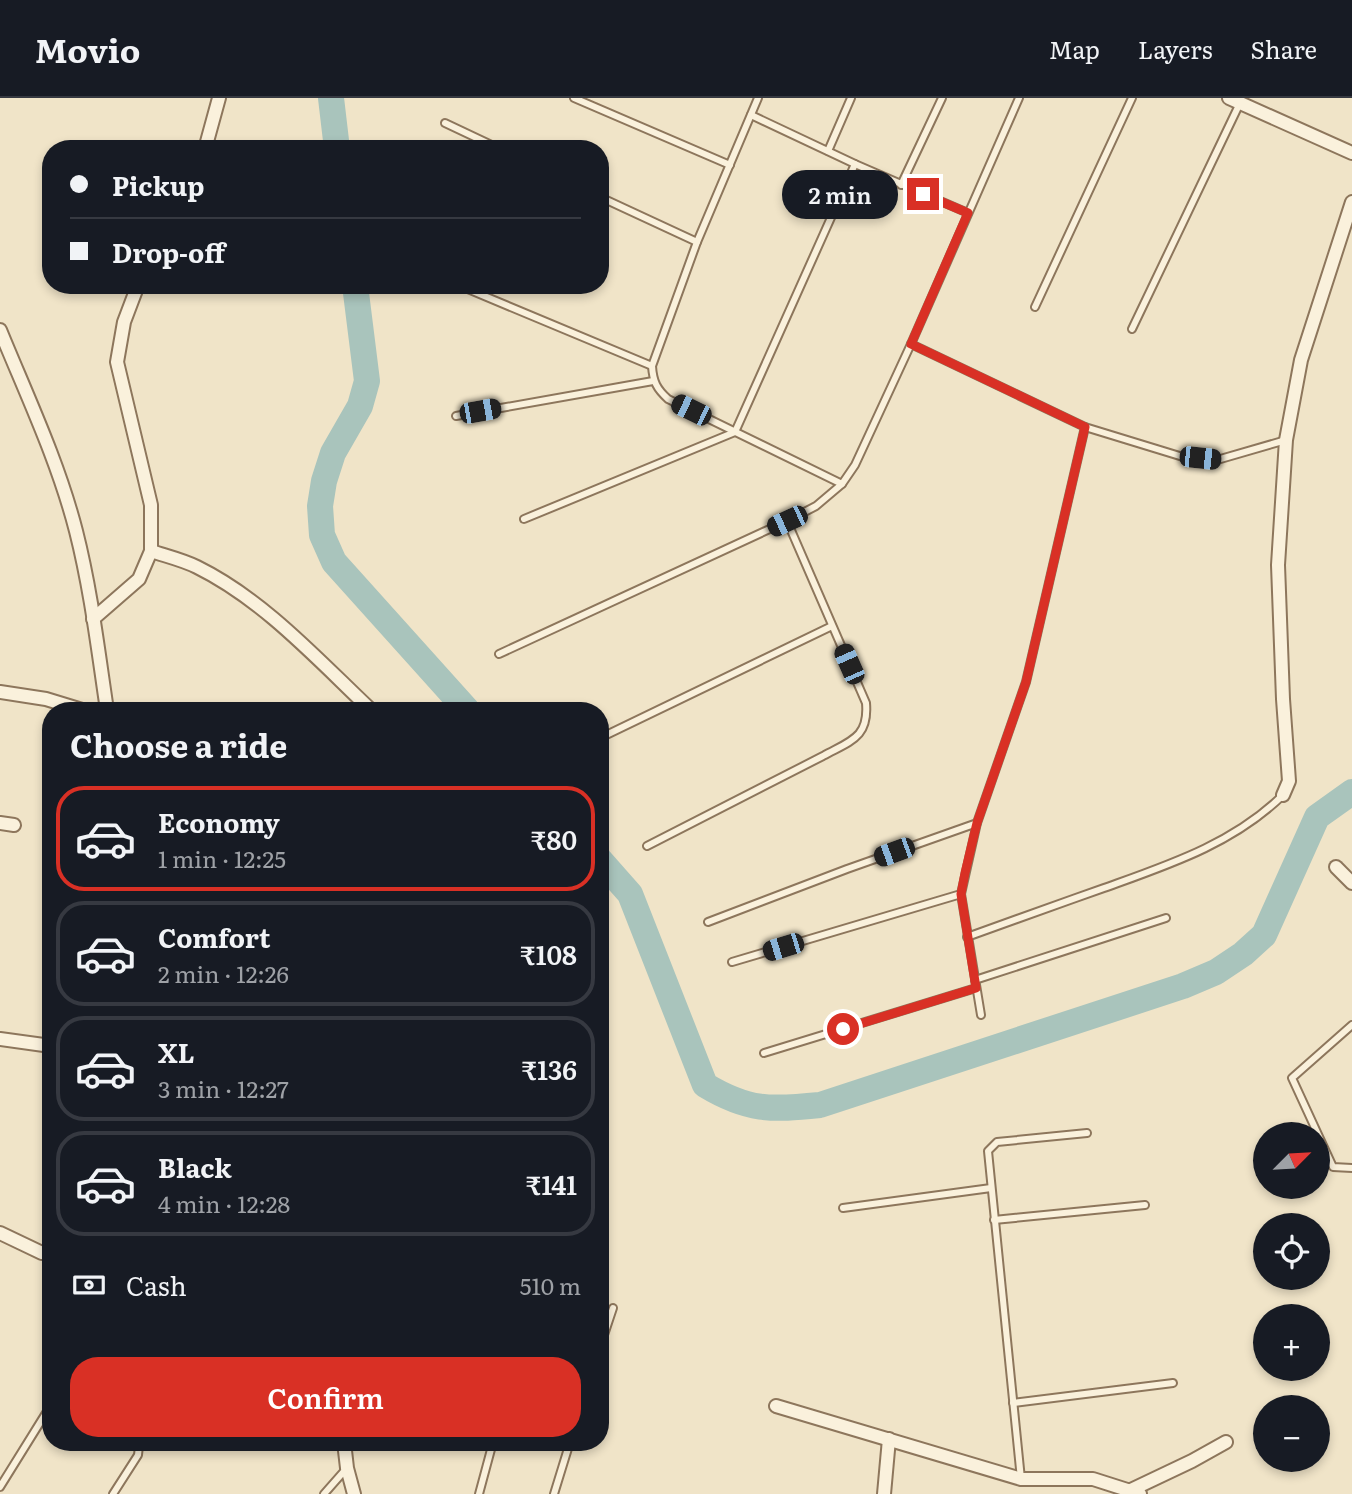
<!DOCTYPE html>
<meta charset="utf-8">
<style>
body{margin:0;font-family:Literata,serif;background:#20242c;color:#f1f3f6;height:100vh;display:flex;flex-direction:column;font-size:26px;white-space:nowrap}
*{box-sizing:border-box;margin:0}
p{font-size:23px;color:#9ea1a6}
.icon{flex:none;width:38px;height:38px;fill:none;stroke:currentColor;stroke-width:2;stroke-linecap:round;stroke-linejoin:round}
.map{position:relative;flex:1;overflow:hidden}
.details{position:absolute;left:42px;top:604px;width:567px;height:749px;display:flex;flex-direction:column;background:#171b24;border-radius:28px;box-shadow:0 4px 10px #0003}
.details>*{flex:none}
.hud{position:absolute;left:42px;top:42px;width:567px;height:154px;border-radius:28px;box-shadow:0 4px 10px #0003;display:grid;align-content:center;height:154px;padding:0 28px;background:#171b24}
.needle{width:46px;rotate:66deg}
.controls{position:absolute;left:1253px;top:1024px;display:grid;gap:14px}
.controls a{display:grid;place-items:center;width:77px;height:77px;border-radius:50%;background:#171b24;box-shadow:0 4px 10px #0003;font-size:35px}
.end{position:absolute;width:32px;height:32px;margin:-16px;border:9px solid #d93025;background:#fff;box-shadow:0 0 0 4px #fff}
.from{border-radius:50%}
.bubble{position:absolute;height:49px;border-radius:24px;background:#171b24;box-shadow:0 4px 10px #0003;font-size:23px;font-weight:600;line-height:49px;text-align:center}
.car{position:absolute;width:21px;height:42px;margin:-21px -10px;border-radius:9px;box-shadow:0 0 5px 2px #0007;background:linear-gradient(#222 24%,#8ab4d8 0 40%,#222 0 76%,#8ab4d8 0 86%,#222 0)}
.hud b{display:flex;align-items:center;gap:24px;height:66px;font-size:26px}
.hud b+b{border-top:2px solid #363941}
.hud i{width:18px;height:18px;background:#f1f3f6}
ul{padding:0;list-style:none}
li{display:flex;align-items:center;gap:21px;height:105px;margin:0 14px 10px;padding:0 14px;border:4px solid #363941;border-radius:28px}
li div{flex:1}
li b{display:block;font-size:26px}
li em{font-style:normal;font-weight:600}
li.active{border-color:#d93025}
li>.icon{width:63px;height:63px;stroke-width:1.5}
h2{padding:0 28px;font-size:32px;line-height:84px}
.pay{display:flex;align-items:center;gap:18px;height:77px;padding:0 28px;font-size:26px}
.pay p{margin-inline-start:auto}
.button{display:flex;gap:14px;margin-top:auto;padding:14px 28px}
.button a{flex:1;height:80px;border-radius:28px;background:#d93025;color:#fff;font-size:28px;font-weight:600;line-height:80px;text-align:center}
header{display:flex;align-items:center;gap:42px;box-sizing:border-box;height:98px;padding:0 35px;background:#171b24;border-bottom:2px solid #363941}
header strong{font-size:33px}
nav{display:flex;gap:38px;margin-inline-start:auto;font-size:24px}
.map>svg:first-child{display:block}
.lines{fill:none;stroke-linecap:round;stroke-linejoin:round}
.river{stroke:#a9c4bc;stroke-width:26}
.service-casing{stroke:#8d765c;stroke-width:10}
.minor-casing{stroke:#8d765c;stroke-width:16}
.service{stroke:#faf1dc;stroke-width:6}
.minor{stroke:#faf1dc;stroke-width:12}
.route{stroke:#d93025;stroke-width:9}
</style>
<header>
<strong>Movio</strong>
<nav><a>Map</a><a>Layers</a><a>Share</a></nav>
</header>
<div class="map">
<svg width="1352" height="1396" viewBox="0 0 1352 1396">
<rect width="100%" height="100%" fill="#f0e4c8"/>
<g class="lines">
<g class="river">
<path d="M331,0l6,51"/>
<path d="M355,187l12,96 -7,25 -27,47 -9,28 -4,25 2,29 12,27 133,148"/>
<path d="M600,762l30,34 75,191c43,26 66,25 115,20l363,-119 33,-14 27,-18 21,-19 53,-118 35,-25"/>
</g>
<g class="service-casing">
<g id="service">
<path d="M574,0l156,67"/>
<path d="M758,0l-61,144 -45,124c1,16 5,23 16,33l174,85"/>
<path d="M751,17l104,49 113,49"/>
<path d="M445,25l55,26"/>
<path d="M828,53l23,-53"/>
<path d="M901,87l41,-87"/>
<path d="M600,99l97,45"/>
<path d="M458,187l194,81"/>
<path d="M1035,209l97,-209"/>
<path d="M1132,231l108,-226"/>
<path d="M911,246l174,83 -59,255 -49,141 -16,71 20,121"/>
<path d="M456,318l197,-35"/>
<path d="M1085,329l98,30 34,3 69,-20"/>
<path d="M524,421l211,-87 120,-268"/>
<path d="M499,556l288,-133 29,-15 26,-22 13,-19 56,-121 108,-246"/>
<path d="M600,640l232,-112"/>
<path d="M647,748l176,-90c27,-15 46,-18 43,-53l-79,-182"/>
<path d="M708,824l139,-53 130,-46"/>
<path d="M967,839c45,-16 91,-33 137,-49 64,-23 129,-44 179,-93"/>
<path d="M732,864l229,-68"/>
<path d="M975,882l191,-62"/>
<path d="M1352,927l-60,53 41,89 19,1"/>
<path d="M764,955l212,-65"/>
<path d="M843,1110l148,-20"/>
<path d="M994,1122l151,-15"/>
<path d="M600,1249l13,-39"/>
<path d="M1013,1305l160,-20"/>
<path d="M1021,1381l-33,-328 9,-9 90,-9"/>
<path d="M0,1389l46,-74 5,-3"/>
<path d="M113,1396l25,-39 1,-9 -4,-4"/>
<path d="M324,1396l22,-25"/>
<path d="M479,1396l14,-52"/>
<path d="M554,1396l16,-52"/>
</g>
</g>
<g class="minor-casing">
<g id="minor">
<path d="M1229,0l123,55"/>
<path d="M205,51l14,-51"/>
<path d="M0,232c27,66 58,131 76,201 15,59 22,119 31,179"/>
<path d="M151,453c15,5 32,9 46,16 67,33 121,93 174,143"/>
<path d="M93,521l46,-40 12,-28v-46l-34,-143 7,-40 14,-37"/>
<path d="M0,594l46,7 36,11"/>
<path d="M1283,697l6,-14 -6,-82 -5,-134 8,-125 15,-80 51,-158"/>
<path d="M0,725l14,2"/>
<path d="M1336,769l16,16"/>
<path d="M0,941l51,7"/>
<path d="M0,1135l42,20"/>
<path d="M776,1308l245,73h72l47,15"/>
<path d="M344,1344l3,26 7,26"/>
<path d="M1131,1392l61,-29 34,-19"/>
<path d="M884,1396l5,-55"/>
</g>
</g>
<use href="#service" class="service"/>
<use href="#minor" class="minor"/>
</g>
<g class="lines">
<path class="route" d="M843,931l133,-41 -15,-94 4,-21 12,-50 49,-141 59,-255 -174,-83 57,-131 -45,-19"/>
</g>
</svg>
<div class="controls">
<a><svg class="needle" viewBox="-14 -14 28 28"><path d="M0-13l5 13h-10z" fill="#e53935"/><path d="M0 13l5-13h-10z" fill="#9ea1a6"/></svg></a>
<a><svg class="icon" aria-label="locate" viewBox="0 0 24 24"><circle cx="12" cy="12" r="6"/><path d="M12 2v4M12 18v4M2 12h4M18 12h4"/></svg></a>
<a>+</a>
<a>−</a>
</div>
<i class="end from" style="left:843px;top:931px"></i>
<i class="end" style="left:923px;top:96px"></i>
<div class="bubble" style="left:782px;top:72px;width:116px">2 min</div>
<i class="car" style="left:691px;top:312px;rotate:296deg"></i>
<i class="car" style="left:480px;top:313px;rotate:80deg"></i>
<i class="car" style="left:1200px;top:360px;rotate:96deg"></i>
<i class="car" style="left:787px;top:423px;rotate:245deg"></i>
<i class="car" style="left:849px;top:566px;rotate:336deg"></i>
<i class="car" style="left:894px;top:754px;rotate:250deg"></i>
<i class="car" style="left:783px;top:849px;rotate:253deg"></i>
<div class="hud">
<b><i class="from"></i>Pickup</b>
<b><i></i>Drop-off</b>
</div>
<section class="details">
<h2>Choose a ride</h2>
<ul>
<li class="active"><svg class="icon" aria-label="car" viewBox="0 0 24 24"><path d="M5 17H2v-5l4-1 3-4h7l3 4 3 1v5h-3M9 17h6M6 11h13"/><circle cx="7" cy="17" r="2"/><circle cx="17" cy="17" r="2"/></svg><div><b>Economy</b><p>1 min · 12:25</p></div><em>₹80</em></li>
<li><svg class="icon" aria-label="car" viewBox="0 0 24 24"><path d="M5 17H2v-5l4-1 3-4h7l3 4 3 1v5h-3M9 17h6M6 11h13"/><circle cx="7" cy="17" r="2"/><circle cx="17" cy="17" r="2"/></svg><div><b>Comfort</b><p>2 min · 12:26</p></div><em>₹108</em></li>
<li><svg class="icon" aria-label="car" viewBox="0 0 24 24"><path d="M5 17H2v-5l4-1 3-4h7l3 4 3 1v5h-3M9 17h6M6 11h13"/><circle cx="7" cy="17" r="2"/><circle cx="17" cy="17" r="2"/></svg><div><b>XL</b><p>3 min · 12:27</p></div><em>₹136</em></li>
<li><svg class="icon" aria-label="car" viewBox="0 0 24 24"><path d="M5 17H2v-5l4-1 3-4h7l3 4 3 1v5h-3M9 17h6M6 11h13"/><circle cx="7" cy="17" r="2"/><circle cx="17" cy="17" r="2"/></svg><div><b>Black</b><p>4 min · 12:28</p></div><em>₹141</em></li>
</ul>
<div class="pay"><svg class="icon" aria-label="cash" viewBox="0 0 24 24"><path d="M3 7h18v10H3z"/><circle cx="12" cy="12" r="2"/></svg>Cash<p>510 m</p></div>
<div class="button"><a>Confirm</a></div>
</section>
</div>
